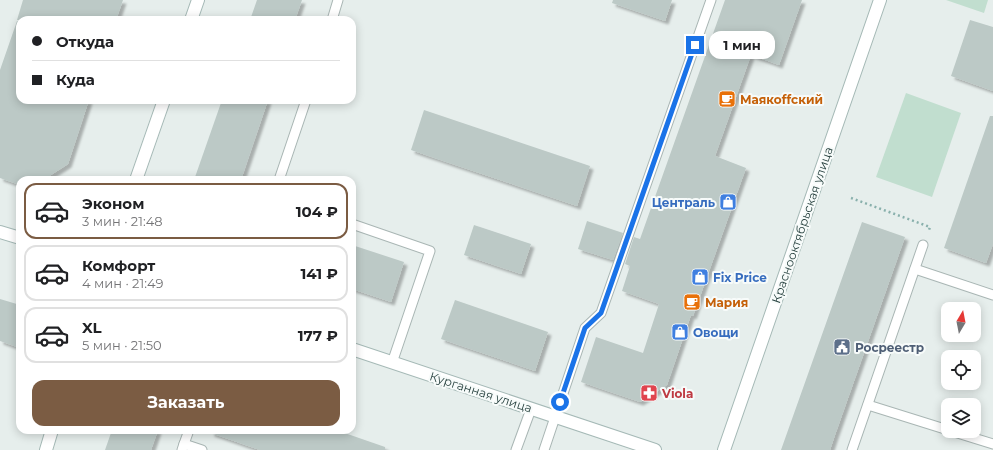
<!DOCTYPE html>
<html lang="ru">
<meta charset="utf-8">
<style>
body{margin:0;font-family:Montserrat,sans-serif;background:#f6f6f6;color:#202124;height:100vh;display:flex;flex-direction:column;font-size:15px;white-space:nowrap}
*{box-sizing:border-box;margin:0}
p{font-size:13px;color:#757577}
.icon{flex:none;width:22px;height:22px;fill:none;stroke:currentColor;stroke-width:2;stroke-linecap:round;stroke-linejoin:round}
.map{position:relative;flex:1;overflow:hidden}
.details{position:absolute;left:16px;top:176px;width:340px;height:258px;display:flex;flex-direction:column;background:#fff;border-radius:12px;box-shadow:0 2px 10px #0003}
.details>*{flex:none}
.top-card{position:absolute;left:16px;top:16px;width:340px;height:88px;border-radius:12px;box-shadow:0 2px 10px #0003;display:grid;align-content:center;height:88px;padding:0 16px;background:#fff}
.needle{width:26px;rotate:10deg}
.controls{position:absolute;left:941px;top:302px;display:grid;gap:8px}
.controls a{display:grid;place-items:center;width:40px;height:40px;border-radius:8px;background:#fff;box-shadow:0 2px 10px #0003;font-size:20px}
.end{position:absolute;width:18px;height:18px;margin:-9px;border:5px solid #1a73e8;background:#fff;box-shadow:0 0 0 2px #fff}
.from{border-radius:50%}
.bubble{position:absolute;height:28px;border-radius:12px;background:#fff;box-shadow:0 2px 10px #0003;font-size:13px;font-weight:700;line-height:28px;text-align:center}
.top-card b{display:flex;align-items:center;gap:14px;height:38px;font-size:15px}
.top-card b+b{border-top:1px solid #e0e0e0}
.top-card i{width:10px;height:10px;background:#202124}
ul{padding:7px 0 0;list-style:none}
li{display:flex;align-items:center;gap:12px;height:56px;margin:0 8px 6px;padding:0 8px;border:2px solid #e0e0e0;border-radius:12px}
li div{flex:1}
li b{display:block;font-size:15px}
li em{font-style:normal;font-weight:700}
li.selected{border-color:#7b5c43}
li>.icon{width:36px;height:36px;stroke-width:1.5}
.button{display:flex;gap:8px;margin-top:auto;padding:8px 16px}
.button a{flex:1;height:46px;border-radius:12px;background:#7b5c43;color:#fff;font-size:16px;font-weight:700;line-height:46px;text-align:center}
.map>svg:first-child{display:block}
.green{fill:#c1decf}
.building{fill:#bcc9c6;filter:url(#shadow)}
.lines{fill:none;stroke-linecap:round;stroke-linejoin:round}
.lane-casing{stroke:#a9b6b4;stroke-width:11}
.secondary-casing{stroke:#a5b9b6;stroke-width:14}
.path{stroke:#89b0ac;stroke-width:2.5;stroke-dasharray:2 3;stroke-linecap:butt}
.lane{stroke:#fff;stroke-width:9}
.secondary{stroke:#fff;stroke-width:12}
.route{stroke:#1a73e8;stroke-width:5}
.labels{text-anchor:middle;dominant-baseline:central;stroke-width:4;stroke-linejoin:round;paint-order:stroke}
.food-label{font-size:12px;font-weight:bold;fill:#c56008;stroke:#f7fbfa;text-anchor:start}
.shop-label{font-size:12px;font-weight:bold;fill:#366cbe;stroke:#f7fbfa;text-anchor:start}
.street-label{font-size:12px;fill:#26403e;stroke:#f7fbfa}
.service-label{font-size:12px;font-weight:bold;fill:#4e5e75;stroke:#f7fbfa;text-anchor:start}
.health-label{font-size:12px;font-weight:bold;fill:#be3a42;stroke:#f7fbfa;text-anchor:start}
</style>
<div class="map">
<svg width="993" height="450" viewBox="0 0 993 450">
<defs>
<filter id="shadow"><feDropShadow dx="3.5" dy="3.5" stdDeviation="1" flood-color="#0004"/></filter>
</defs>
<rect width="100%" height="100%" fill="#e6eeec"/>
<g class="green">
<path d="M946,0h42l-4,13z"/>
<path d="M906,93l55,20 -29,84 -56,-20z"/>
</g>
<g class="building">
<path d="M23,0h100l-7,20h-99z"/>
<path d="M257,0h45l-7,20h-45z"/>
<path d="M613,0h59l-7,21 -53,-18z"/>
<path d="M725,0h77l-23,65 -28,-10 -36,101 31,12 -53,148 -2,-1 -24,70 -27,17 -59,-20 15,-45 47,16 16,-49 -37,-13 8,-25 -5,-2 9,-27 6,2z"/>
<path d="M970,20l23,7v64l-42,-15z"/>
<path d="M17,21h3v79h69l-21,64 -25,16h-23v5l-20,-7v-108z"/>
<path d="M222,100h46l-27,80h-47z"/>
<path d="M424,110l166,56 -13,40 -166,-56z"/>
<path d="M990,116h3v128l-7,19 -42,-15z"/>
<path d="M587,221l36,12 -10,27 -35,-11z"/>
<path d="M862,222l43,15 -70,198 -5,15h-49z"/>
<path d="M474,225l57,19 -10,30 -57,-19z"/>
<path d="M352,245l52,17 -13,40 -39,-13z"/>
<path d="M0,299l20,6v43l-20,-7z"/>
<path d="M455,300l93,32 -13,39 -94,-32z"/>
<path d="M112,430h46l-7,20h-46z"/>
<path d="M211,430h125l49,17v3h-125l-49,-17z"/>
</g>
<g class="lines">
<g class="lane-casing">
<g id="lane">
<path d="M332,20l6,-20"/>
<path d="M279,180l27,-80"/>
<path d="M352,224l78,27 -38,112"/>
<path d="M915,269l78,26"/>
<path d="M868,405l80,25"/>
<path d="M951,431l42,13"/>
<path d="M184,444l5,-14"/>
<path d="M182,450l2,-6 18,6"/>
<path d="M516,450l15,-41"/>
<path d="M544,450l41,-122 16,-15 110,-313"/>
<path d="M852,450l71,-205"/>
</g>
</g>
<g class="secondary-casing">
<g id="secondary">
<path d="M191,20l7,-20"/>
<path d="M136,180l28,-80"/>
<path d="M0,232l20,6"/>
<path d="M352,349l303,101"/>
<path d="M46,450l6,-20"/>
<path d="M724,450l156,-450"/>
</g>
</g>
<path class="path" d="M851,198l79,29 -1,3"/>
<use href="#lane" class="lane"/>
<use href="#secondary" class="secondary"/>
</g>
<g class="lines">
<path class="route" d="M560,402l25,-74 16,-15 94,-268"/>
</g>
<defs>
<g id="cafe-square" transform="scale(0.9)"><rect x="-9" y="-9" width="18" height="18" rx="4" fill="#e8710a" stroke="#f7fbfa"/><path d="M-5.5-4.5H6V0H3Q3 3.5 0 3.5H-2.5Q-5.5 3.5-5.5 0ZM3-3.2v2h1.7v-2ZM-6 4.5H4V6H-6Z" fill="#fff"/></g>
<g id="shop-square" transform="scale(0.9)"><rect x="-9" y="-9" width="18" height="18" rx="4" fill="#3f7fe0" stroke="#f7fbfa"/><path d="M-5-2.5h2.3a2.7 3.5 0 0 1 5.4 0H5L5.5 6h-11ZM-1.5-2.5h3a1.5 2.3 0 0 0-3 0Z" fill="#fff"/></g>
<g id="civic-square" transform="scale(0.9)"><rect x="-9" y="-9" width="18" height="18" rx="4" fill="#5c6f8a" stroke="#f7fbfa"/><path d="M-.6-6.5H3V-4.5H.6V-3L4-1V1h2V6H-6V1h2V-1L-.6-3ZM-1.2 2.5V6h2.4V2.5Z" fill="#fff"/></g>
<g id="pharmacy-square" transform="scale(0.9)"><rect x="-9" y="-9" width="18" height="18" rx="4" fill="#e0444e" stroke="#f7fbfa"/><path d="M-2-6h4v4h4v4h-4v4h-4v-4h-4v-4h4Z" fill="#fff"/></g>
</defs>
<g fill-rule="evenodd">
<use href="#cafe-square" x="727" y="99"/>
<use href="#shop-square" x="728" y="202"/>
<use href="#shop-square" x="700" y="277"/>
<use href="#cafe-square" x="692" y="302"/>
<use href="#shop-square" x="680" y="332"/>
<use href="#civic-square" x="842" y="347"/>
<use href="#pharmacy-square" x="649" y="393"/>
</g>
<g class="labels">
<g class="food-label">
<text x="740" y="99">Маякоffский</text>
<text x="705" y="302">Мария</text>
</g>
<g class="shop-label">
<text x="715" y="202" text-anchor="end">Централь</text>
<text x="713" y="277">Fix Price</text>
<text x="693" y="332">Овощи</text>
</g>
<g class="street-label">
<text transform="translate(802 225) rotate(-71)">Краснооктябрьская улица</text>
<text transform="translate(481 392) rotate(18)">Курганная улица</text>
</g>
<g class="service-label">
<text x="855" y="347">Росреестр</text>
</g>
<g class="health-label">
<text x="662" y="393">Viola</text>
</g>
</g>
</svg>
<div class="controls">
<a><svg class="needle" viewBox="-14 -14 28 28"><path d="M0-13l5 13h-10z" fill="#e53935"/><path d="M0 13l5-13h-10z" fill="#757577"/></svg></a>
<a><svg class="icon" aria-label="locate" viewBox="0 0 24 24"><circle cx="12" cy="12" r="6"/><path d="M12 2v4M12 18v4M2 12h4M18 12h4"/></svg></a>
<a><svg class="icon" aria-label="layers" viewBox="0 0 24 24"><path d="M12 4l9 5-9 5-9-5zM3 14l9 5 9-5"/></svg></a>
</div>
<i class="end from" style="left:560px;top:402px"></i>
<i class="end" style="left:695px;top:45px"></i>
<div class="bubble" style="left:709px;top:31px;width:66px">1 мин</div>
<div class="top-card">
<b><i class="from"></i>Откуда</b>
<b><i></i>Куда</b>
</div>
<section class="details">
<ul>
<li class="selected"><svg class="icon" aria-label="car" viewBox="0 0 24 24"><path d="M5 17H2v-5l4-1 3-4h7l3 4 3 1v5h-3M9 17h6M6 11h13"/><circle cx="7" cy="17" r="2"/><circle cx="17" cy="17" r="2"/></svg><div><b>Эконом</b><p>3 мин · 21:48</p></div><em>104 ₽</em></li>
<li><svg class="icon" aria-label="car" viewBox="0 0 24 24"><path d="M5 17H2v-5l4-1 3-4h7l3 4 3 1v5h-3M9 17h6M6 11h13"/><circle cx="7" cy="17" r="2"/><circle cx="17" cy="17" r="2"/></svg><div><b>Комфорт</b><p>4 мин · 21:49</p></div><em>141 ₽</em></li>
<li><svg class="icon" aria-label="car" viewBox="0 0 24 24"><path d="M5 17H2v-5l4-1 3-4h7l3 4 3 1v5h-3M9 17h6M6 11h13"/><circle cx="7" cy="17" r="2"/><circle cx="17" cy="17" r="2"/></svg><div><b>XL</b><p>5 мин · 21:50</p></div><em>177 ₽</em></li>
</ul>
<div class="button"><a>Заказать</a></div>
</section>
</div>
